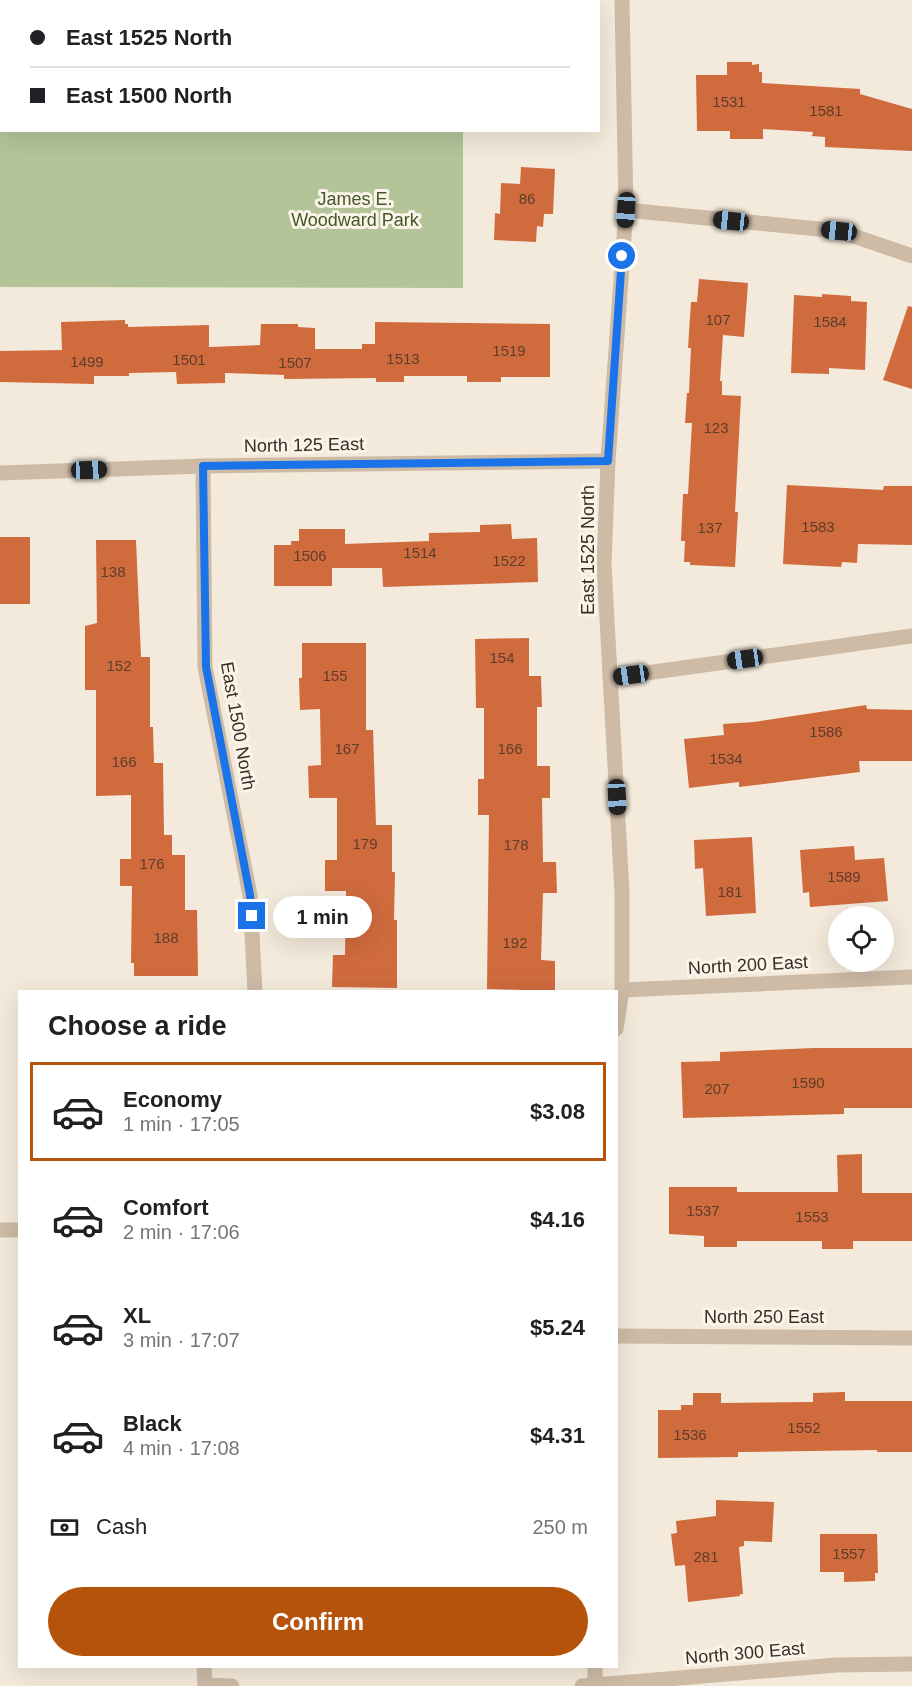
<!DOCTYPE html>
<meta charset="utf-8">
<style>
body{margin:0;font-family:Arial,sans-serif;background:#f6f6f6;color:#202124;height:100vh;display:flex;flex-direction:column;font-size:22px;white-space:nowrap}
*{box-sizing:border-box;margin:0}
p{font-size:20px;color:#757577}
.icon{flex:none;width:33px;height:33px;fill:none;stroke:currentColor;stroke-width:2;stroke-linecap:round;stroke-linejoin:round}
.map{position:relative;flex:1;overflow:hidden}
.panel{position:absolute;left:18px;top:990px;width:600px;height:678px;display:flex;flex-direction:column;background:#fff;border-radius:0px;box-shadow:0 6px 24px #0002}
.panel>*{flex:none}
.hud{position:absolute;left:0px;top:0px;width:600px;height:132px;box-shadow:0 6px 24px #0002;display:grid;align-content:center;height:132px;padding:0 30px;background:#fff}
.controls{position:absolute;left:828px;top:906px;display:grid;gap:12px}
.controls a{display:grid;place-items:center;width:66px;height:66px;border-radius:50%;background:#fff;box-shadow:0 6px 24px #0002;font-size:30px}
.end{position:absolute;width:27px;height:27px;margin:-14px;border:8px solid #1a73e8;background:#fff;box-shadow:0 0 0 3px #fff}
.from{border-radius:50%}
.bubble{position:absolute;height:42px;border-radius:21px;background:#fff;box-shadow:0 6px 24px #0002;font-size:20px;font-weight:700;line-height:42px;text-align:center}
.car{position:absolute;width:18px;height:36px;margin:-18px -9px;border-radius:8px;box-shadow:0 0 4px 2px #0007;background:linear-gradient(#222 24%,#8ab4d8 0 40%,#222 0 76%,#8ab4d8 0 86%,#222 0)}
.hud b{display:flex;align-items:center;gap:21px;height:57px;font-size:22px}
.hud b+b{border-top:2px solid #e0e0e0}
.hud i{width:15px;height:15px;background:#202124}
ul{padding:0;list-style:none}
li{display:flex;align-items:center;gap:18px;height:99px;margin:0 12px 9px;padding:0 18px;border:3px solid transparent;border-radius:0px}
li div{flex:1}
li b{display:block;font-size:22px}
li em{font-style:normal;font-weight:700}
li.on{border-color:#b45309}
li>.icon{width:54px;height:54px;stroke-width:1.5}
h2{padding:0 30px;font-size:27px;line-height:72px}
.pay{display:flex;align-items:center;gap:15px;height:66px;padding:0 30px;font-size:22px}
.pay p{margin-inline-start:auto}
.primary-button{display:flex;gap:12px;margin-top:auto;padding:12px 30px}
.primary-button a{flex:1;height:69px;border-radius:36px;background:#b45309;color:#fff;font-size:24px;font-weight:700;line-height:69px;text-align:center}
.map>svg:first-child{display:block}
.green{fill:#b3c499}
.building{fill:#d06b3d}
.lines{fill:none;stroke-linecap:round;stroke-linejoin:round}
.minor{stroke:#cdbba6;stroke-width:15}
.route{stroke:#1a73e8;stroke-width:8}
.labels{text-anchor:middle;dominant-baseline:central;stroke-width:6;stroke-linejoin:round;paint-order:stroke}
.number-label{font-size:15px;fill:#5e3d2c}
.park-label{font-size:18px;fill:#445929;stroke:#fbf4e8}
.street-label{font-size:18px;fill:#382e27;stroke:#fbf4e8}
</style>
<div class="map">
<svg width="912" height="1686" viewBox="0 0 912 1686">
<rect width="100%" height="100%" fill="#f4eadb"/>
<path class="green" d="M0,0h463l-461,2v128l461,1v157l-463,-1z"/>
<g class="building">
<path d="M727,62h25v3l7,-1v8h3v11l98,6v5l52,15v42l-87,-4v-10l-13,-1 1,-4 -50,-3v10h-33v-8h-33l-1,-56h31z"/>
<path d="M521,167l34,2 -2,45h-9l-1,13 -6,-1 -1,16 -42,-2 1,-27 5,1 1,-31 19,1z"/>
<path d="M699,279l49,4 -4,54 -21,-2 -3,46h2v14l19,1 -6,116h3l-3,55 -45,-2v-3h-6l1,-21h-4l2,-47h5l4,-71h-7l2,-30h2l2,-45h-3l3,-46h6z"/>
<path d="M822,294l29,2v5l16,1 -2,68 -36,-2v6l-38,-1 3,-78 28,2z"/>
<path d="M908,306l4,1v82l-29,-9z"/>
<path d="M125,320v4h3v3l81,-2v22l51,-2 1,-21h37v3l17,1v21h47v-5h13v-22l175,2v53h-49v5h-34v-6h-63v6h-28v-4l-92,1v-4l-59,-2v10l-48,1 -1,-12 -47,1v3h-35v8l-94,-2v-31l62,-1 -1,-28z"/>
<path d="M787,485l96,5 1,-4h28v59l-54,-1 -1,19 -15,-1 -1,5 -58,-3z"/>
<path d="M511,524l1,15 25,-1 1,44 -155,5 -1,-19h-50v18h-58v-41h17v-4h8v-12h46v15l84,-3v-8l51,-1v-7z"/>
<rect x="0" y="537" width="30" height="67"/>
<path d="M96,540h40l5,117h9v70h3l1,36h9l1,72h8v20h13v55h12l1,66h-64v-13h-3l1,-77h-12v-27h11v-64l-35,1v-106h-11v-64l12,-3z"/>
<path d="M529,638v38h12l1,31h-5v59h13v32h-8l1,64h13l1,31h-14l-2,67 14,1v30l-68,-2 2,-174h-11v-36h6v-71h-8l-1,-69z"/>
<path d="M302,643h64v87h7l3,95h16v47h3l-1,48h3v68l-65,-1 1,-32h12l1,-64h-21v-31h12v-62h-28l-1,-32 13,-1 -1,-56 -20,1 -1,-32h3z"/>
<path d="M866,705l1,4 45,1v51h-53l1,11 -121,15v-5l-50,6 -5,-49 40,-4 -1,-11 31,-2z"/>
<path d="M752,837l4,76 -50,3 -3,-48 -8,1 -1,-29z"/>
<path d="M854,846l1,14 29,-2 4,43 -78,6 -1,-15 -6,1 -3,-43z"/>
<path d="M814,1048h98v60h-68v6l-161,4 -2,-56 39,-1v-9z"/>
<path d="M862,1154v39h50v48h-59v8h-31v-8h-85v6h-33v-11l-35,-2v-47h68v5h101l-1,-37z"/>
<path d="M845,1392v9h67v51h-35v-2l-139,2v5l-80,1v-48h23v-5h12v-12h28v10l92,-1v-9z"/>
<path d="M716,1500l58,2 -2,40 -28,-1v5l-5,1 4,47h-3v2l-52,6 -3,-37 -10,1 -4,-32 6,-1 -1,-12 40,-5z"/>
<path d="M820,1534h57l1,39h-3v8l-31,1v-10h-24z"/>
</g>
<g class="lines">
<g class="minor">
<path d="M626,210l213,21 73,25"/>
<path d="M203,466l2,201 45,228 5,97"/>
<path d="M0,473l203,-7 405,-5"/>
<path d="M610,678l302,-42"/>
<path d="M622,990l290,-13"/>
<path d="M616,1029l6,-39v-97l-18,-328 4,-104 18,-251 -4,-210"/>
<path d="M0,1230h20"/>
<path d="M616,1336l296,2"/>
<path d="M204,1666l1,20"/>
<path d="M595,1666v20"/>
<path d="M205,1685l27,1"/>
<path d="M582,1686l255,-21 75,-1"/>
</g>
</g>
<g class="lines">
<path class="route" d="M252,916l-2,-21 -44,-228 -3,-201 405,-5 14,-205"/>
</g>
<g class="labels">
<g class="number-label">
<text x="729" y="101">1531</text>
<text x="826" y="110">1581</text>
<text x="527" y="198">86</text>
<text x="718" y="319">107</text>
<text x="830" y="321">1584</text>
<text x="509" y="350">1519</text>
<text x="403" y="358">1513</text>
<text x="189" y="359">1501</text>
<text x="87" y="361">1499</text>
<text x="295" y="362">1507</text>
<text x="716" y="427">123</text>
<text x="818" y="526">1583</text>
<text x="710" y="527">137</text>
<text x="420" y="552">1514</text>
<text x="310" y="555">1506</text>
<text x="509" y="560">1522</text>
<text x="113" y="571">138</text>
<text x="502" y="657">154</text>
<text x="119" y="665">152</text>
<text x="335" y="675">155</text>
<text x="826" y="731">1586</text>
<text x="347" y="748">167</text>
<text x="510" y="748">166</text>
<text x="726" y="758">1534</text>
<text x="124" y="761">166</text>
<text x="365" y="843">179</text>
<text x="516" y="844">178</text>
<text x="152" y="863">176</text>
<text x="844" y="876">1589</text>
<text x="730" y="891">181</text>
<text x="166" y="937">188</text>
<text x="515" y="942">192</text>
<text x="808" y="1082">1590</text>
<text x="717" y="1088">207</text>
<text x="703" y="1210">1537</text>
<text x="812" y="1216">1553</text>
<text x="804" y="1427">1552</text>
<text x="690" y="1434">1536</text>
<text x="849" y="1553">1557</text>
<text x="706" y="1556">281</text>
</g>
<g class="park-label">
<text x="355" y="199">James E.<tspan x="355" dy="21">Woodward Park</tspan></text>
</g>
<g class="street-label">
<text transform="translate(304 445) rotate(-1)">North 125 East</text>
<text transform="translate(588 550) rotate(-90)">East 1525 North</text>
<text transform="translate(238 726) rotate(80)">East 1500 North</text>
<text transform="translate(748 965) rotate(-3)">North 200 East</text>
<text x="764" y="1317">North 250 East</text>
<text transform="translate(745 1653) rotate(-5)">North 300 East</text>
</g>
</g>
</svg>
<div class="controls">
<a><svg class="icon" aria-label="locate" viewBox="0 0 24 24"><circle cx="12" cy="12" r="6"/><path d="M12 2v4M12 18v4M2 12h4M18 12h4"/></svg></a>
</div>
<i class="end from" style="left:622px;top:256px"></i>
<i class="end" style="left:252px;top:916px"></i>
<div class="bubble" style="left:273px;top:896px;width:99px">1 min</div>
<i class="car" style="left:626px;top:210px;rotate:184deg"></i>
<i class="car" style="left:731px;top:221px;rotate:276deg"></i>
<i class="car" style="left:839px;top:231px;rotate:276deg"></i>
<i class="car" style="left:89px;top:470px;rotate:88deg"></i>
<i class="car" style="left:745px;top:659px;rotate:262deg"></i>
<i class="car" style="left:631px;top:675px;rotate:262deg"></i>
<i class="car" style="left:617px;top:797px;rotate:177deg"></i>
<div class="hud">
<b><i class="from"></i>East 1525 North</b>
<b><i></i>East 1500 North</b>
</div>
<section class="panel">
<h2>Choose a ride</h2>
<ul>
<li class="on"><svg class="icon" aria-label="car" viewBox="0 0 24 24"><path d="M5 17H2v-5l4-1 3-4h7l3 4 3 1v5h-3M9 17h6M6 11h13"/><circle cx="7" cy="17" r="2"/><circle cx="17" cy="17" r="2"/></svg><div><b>Economy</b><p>1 min · 17:05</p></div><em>$3.08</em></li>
<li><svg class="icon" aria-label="car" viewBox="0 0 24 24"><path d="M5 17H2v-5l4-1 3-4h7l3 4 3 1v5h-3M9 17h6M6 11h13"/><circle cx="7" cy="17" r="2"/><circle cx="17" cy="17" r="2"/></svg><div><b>Comfort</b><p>2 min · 17:06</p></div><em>$4.16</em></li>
<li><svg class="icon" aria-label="car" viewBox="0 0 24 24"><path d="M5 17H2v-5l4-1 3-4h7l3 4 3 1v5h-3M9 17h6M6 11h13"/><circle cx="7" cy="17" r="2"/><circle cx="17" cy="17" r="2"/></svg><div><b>XL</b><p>3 min · 17:07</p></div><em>$5.24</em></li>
<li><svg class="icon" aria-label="car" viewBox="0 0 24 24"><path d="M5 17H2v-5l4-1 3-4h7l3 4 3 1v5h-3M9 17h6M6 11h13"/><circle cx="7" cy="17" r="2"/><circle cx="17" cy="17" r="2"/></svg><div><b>Black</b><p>4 min · 17:08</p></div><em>$4.31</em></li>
</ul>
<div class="pay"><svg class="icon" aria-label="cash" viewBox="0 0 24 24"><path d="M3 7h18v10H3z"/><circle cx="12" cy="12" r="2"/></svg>Cash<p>250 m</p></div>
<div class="primary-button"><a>Confirm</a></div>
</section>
</div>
